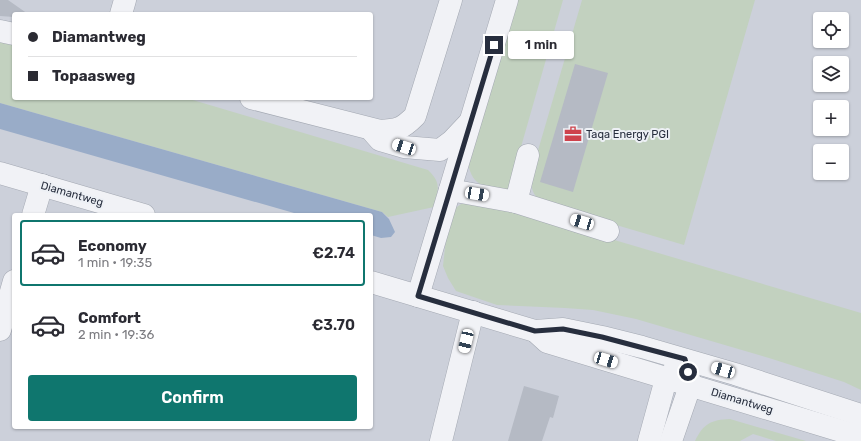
<!DOCTYPE html>
<meta charset="utf-8">
<style>
body{margin:0;font-family:Rubik,sans-serif;background:#f7f7f7;color:#2b2b33;height:100vh;display:flex;flex-direction:column;font-size:15px;white-space:nowrap}
*{box-sizing:border-box;margin:0}
p{font-size:13px;color:#7c7c81}
.icon{flex:none;width:22px;height:22px;fill:none;stroke:currentColor;stroke-width:2;stroke-linecap:round;stroke-linejoin:round}
.map{position:relative;flex:1;overflow:hidden}
.sheet{position:absolute;left:12px;top:213px;width:361px;height:216px;display:flex;flex-direction:column;background:#fff;border-radius:4px;box-shadow:0 1px 3px #0004}
.sheet>*{flex:none}
.hud{position:absolute;left:12px;top:12px;width:361px;height:88px;border-radius:4px;box-shadow:0 1px 3px #0004;display:grid;align-content:center;height:88px;padding:0 16px;background:#fff}
.buttons{position:absolute;left:813px;top:12px;display:grid;gap:8px}
.buttons a{display:grid;place-items:center;width:36px;height:36px;border-radius:4px;background:#fff;box-shadow:0 1px 3px #0004;font-size:20px}
.end{position:absolute;width:18px;height:18px;margin:-9px;border:5px solid #272e3e;background:#fff;box-shadow:0 0 0 2px #fff}
.from{border-radius:50%}
.bubble{position:absolute;height:28px;border-radius:4px;background:#fff;box-shadow:0 1px 3px #0004;font-size:13px;font-weight:600;line-height:28px;text-align:center}
.car{position:absolute;width:12px;height:24px;margin:-12px -6px;border-radius:5px;box-shadow:0 0 3px 1px #0007;background:linear-gradient(#fff 24%,#345 0 40%,#fff 0 76%,#345 0 86%,#fff 0)}
.hud b{display:flex;align-items:center;gap:14px;height:38px;font-size:15px}
.hud b+b{border-top:1px solid #e1e1e2}
.hud i{width:10px;height:10px;background:#2b2b33}
ul{padding:7px 0 0;list-style:none}
li{display:flex;align-items:center;gap:12px;height:66px;margin:0 8px 6px;padding:0 8px;border:2px solid transparent;border-radius:4px}
li div{flex:1}
li b{display:block;font-size:15px}
li em{font-style:normal;font-weight:600}
li.selected{border-color:#0f766e}
li>.icon{width:36px;height:36px;stroke-width:1.5}
.action{display:flex;gap:8px;margin-top:auto;padding:8px 16px}
.action a{flex:1;height:46px;border-radius:4px;background:#0f766e;color:#fff;font-size:16px;font-weight:600;line-height:46px;text-align:center}
.map>svg:first-child{display:block}
.built{fill:#ccd0da;fill-rule:evenodd}
.green{fill:#c2d1bf}
.water{fill:#99acc8}
.building{fill:#b5bac4}
.lines{fill:none;stroke-linecap:round;stroke-linejoin:round}
.minor-casing{stroke:#a3a8b2;stroke-width:23}
.minor{stroke:#f1f2f6;stroke-width:22}
.route{stroke:#272e3e;stroke-width:5}
.labels{text-anchor:middle;dominant-baseline:central;stroke-width:4;stroke-linejoin:round;paint-order:stroke}
.poi-label{font-size:11px;fill:#272e3e;stroke:#edf0f5;text-anchor:start}
.street-label{font-size:11px;fill:#272e3e;stroke:#edf0f5}
</style>
<div class="map">
<svg width="861" height="441" viewBox="0 0 861 441">
<rect width="100%" height="100%" fill="#dee1e8"/>
<path class="built" d="M0,0h861v441h-861zM14,14h357v84h-357zM820,19h22v22h-22zM820,63h22v22h-22zM820,107h22v22h-22zM820,151h22v22h-22zM14,215h357v212h-357z"/>
<g class="green">
<path d="M516,0h47l-54,189c-22,0 -37,-2 -41,-26z"/>
<path d="M582,0h173l-71,245 -139,-41c-15,-10 -14,-17 -13,-33z"/>
<path d="M0,39l14,4v55h172l242,72c14,13 10,20 6,37l-46,10 -6,-5 -382,-109z"/>
<path d="M464,202l39,5 358,106v77l-17,-8 -75,-24 -133,-39 -43,-9 -28,-2 -68,-3 -41,-14 -8,-13 -5,-12 3,-28 8,-29z"/>
<path d="M730,419l10,3 66,19h-30l-23,-7 -13,7h-45c9,-18 16,-21 35,-22z"/>
</g>
<path class="water" d="M0,103l382,109 7,7 6,13 -4,5 -10,1 -10,-3v-20h-70l-301,-86z"/>
<g class="building">
<path d="M0,0h8l20,14h-14v3l-14,-1z"/>
<path d="M575,64l33,9 -35,119 -33,-10z"/>
<path d="M524,386l35,10 -6,22 -3,-1 -8,24h-34z"/>
</g>
<g class="lines">
<g class="minor-casing">
<g id="minor">
<path d="M121,14l4,-14"/>
<path d="M0,31l14,3"/>
<path d="M251,98l129,33c18,-1 22,-2 35,-15l36,-116"/>
<path d="M373,132l7,8 24,7 36,3 12,-9 17,-18"/>
<path d="M0,173l144,42"/>
<path d="M450,190l66,12 12,-47"/>
<path d="M516,202l92,29"/>
<path d="M33,215l9,-30"/>
<path d="M371,282l164,49 28,-2 39,8 40,10 93,27 126,41"/>
<path d="M418,296l89,-296"/>
<path d="M0,330l14,-49"/>
<path d="M535,331l12,11 314,95"/>
<path d="M441,441l32,-129"/>
<path d="M649,441l17,-62 10,-10"/>
<path d="M671,441l19,-55 -2,-14"/>
</g>
</g>
<use href="#minor" class="minor"/>
</g>
<g class="lines">
<path class="route" d="M494,45l-76,251 117,35 28,-2 39,8 83,22 3,13"/>
</g>
<defs>
<g id="office-bare" transform="scale(1.38)"><path d="M-6-3h4V-5.5h4V-3h4V5H-6ZM-1-4.5V-3h2v-1.5ZM-6 0V1H6V0Z" fill="#ce424c" stroke="#edf0f5" stroke-width="2.5" paint-order="stroke"/></g>
</defs>
<g fill-rule="evenodd">
<use href="#office-bare" x="573" y="134"/>
</g>
<g class="labels">
<g class="poi-label">
<text x="586" y="134">Taqa Energy PGI</text>
</g>
<g class="street-label">
<text transform="translate(72 194) rotate(16)">Diamantweg</text>
<text transform="translate(742 401) rotate(17)">Diamantweg</text>
</g>
</g>
</svg>
<div class="buttons">
<a><svg class="icon" aria-label="locate" viewBox="0 0 24 24"><circle cx="12" cy="12" r="6"/><path d="M12 2v4M12 18v4M2 12h4M18 12h4"/></svg></a>
<a><svg class="icon" aria-label="layers" viewBox="0 0 24 24"><path d="M12 4l9 5-9 5-9-5zM3 14l9 5 9-5"/></svg></a>
<a>+</a>
<a>−</a>
</div>
<i class="end from" style="left:688px;top:372px"></i>
<i class="end" style="left:494px;top:45px"></i>
<div class="bubble" style="left:508px;top:31px;width:66px">1 min</div>
<i class="car" style="left:404px;top:147px;rotate:288deg"></i>
<i class="car" style="left:477px;top:194px;rotate:100deg"></i>
<i class="car" style="left:582px;top:222px;rotate:287deg"></i>
<i class="car" style="left:466px;top:341px;rotate:193deg"></i>
<i class="car" style="left:606px;top:360px;rotate:107deg"></i>
<i class="car" style="left:723px;top:370px;rotate:287deg"></i>
<div class="hud">
<b><i class="from"></i>Diamantweg</b>
<b><i></i>Topaasweg</b>
</div>
<section class="sheet">
<ul>
<li class="selected"><svg class="icon" aria-label="car" viewBox="0 0 24 24"><path d="M5 17H2v-5l4-1 3-4h7l3 4 3 1v5h-3M9 17h6M6 11h13"/><circle cx="7" cy="17" r="2"/><circle cx="17" cy="17" r="2"/></svg><div><b>Economy</b><p>1 min · 19:35</p></div><em>€2.74</em></li>
<li><svg class="icon" aria-label="car" viewBox="0 0 24 24"><path d="M5 17H2v-5l4-1 3-4h7l3 4 3 1v5h-3M9 17h6M6 11h13"/><circle cx="7" cy="17" r="2"/><circle cx="17" cy="17" r="2"/></svg><div><b>Comfort</b><p>2 min · 19:36</p></div><em>€3.70</em></li>
</ul>
<div class="action"><a>Confirm</a></div>
</section>
</div>
